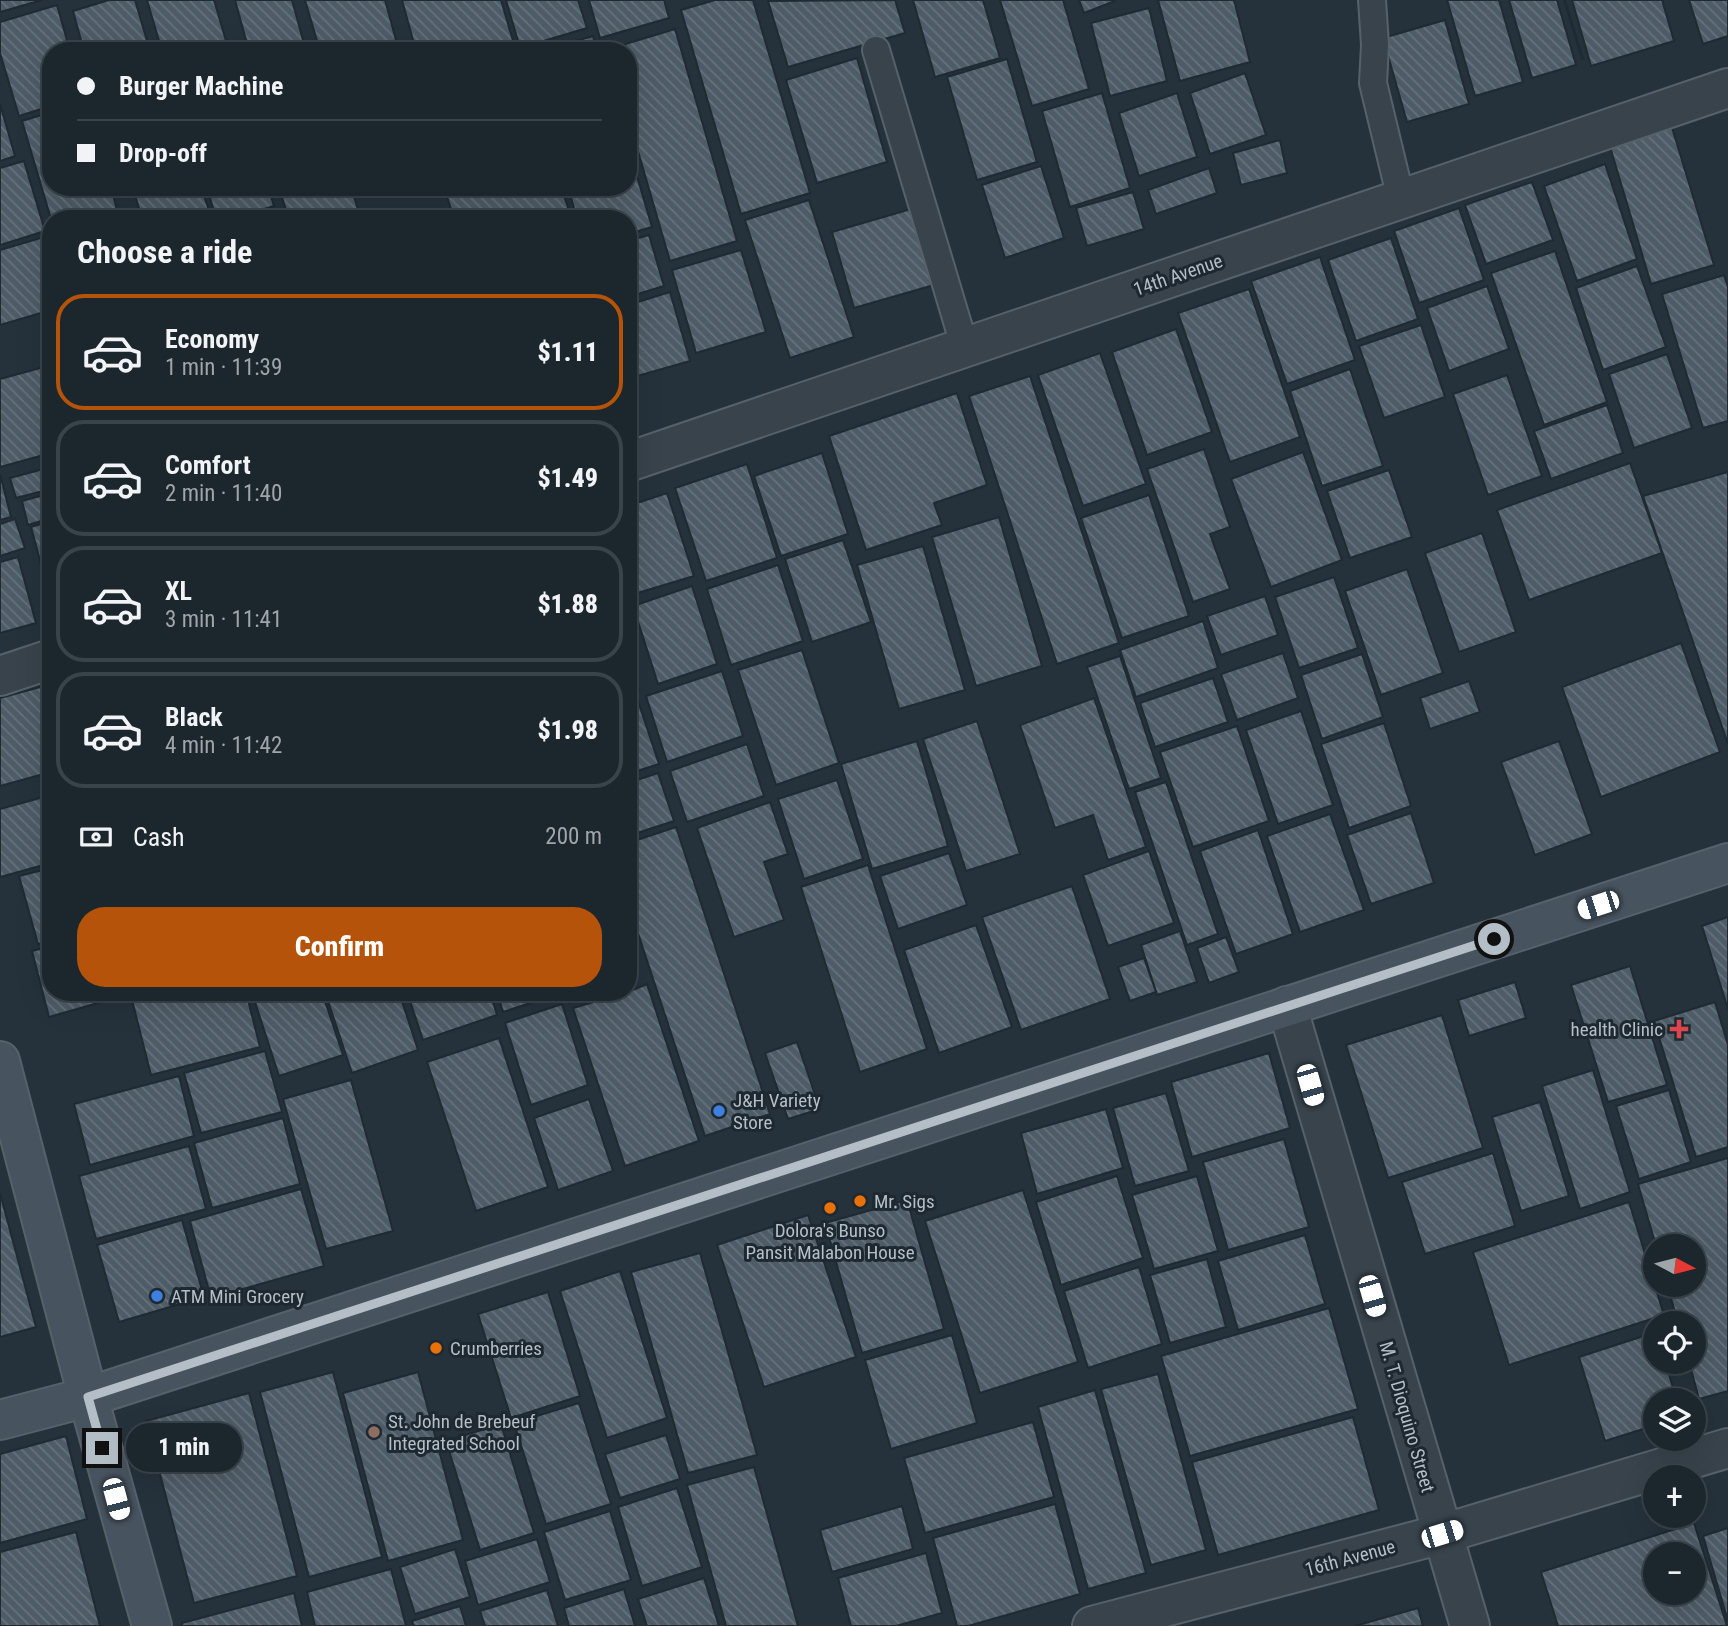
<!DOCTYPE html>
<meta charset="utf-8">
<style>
body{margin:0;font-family:"Roboto Condensed",sans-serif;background:#252e35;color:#f1f3f6;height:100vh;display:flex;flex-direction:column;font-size:26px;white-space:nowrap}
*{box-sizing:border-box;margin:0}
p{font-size:23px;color:#a0a5aa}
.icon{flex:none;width:38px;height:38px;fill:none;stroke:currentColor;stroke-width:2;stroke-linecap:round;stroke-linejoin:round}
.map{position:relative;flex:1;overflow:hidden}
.panel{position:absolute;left:42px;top:210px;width:595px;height:791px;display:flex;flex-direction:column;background:#1c262d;border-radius:28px;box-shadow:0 7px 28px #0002,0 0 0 2px #3a4349}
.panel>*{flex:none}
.hud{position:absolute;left:42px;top:42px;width:595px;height:154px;border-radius:28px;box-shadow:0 7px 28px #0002,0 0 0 2px #3a4349;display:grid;align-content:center;height:154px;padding:0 35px;background:#1c262d}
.needle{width:46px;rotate:97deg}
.buttons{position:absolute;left:1643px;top:1234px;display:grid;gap:14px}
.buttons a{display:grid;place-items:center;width:63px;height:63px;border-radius:50%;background:#1c262d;box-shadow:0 7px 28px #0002,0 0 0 2px #3a4349;font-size:35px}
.end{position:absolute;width:32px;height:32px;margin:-16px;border:9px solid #b4bec7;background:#111;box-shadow:0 0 0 4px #111}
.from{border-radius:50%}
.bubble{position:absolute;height:49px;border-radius:24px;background:#1c262d;box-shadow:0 7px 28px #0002,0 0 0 2px #3a4349;font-size:23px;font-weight:800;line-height:49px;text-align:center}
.car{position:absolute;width:21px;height:42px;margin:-21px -10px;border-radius:9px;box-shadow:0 0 5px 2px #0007;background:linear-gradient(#fff 24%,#345 0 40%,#fff 0 76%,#345 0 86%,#fff 0)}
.hud b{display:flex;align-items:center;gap:24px;height:66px;font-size:26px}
.hud b+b{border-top:2px solid #3a4349}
.hud i{width:18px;height:18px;background:#f1f3f6}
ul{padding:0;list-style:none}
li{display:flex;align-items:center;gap:21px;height:116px;margin:0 14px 10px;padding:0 21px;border:4px solid #3a4349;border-radius:28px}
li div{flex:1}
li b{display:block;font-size:26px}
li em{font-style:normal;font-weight:800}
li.selected{border-color:#b45309}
li>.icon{width:63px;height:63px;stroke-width:1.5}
h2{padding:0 35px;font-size:32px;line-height:84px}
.pay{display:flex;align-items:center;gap:18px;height:77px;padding:0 35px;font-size:26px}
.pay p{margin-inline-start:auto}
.button{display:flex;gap:14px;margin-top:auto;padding:14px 35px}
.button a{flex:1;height:80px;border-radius:28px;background:#b45309;color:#fff;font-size:28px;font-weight:800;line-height:80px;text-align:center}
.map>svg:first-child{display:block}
.building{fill:url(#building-back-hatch);stroke:#1f2a33;stroke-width:2;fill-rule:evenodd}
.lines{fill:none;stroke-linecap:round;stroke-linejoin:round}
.lane-casing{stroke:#56616a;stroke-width:30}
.street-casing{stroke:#56616a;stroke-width:42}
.secondary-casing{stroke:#56616a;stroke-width:42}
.lane{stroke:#38434c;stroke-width:26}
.street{stroke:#38434c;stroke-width:38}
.secondary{stroke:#47535f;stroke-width:38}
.route{stroke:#b4bec7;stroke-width:9}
.health-dot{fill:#e0444e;stroke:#1d2831;stroke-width:2.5}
.shop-dot{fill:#3f7fe0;stroke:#1d2831;stroke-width:2.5}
.food-dot{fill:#e8710a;stroke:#1d2831;stroke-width:2.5}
.education-dot{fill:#8d6e63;stroke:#1d2831;stroke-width:2.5}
.labels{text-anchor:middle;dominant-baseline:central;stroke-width:6;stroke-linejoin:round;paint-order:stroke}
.street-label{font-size:19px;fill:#b4bec7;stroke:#1d2831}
.poi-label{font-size:19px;fill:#b4bec7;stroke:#1d2831;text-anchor:start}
</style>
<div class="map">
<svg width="1728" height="1626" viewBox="0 0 1728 1626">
<defs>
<pattern id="building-back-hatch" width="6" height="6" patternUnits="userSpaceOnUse" patternTransform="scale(1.75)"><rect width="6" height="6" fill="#4e5c67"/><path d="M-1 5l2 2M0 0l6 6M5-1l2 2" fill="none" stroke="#65727b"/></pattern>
</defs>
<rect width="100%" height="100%" fill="#25323c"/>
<g class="building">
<path d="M0,0h42l-42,12z"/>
<path d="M109,0h26l15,51h-66l-11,-40z"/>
<path d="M147,0h67l15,51h-67z"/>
<path d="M235,0h57l14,51h-57z"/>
<path d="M305,0h80l14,51h-79z"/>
<path d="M402,0h99l15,51h-100z"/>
<path d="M506,0h72l9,28 -67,20z"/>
<path d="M589,0h75l5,18 -69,20z"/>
<path d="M715,0h38l57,193 -69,21 -60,-204z"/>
<path d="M895,0l10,33 -117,34 -20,-66z"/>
<path d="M913,0h70l17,58 -65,19z"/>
<path d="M1000,0h63l26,89 -57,17z"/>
<path d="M1079,0h36v1l-31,12z"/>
<path d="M1158,0h76l16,62 -70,19z"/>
<path d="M1447,0h52l24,82 -48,14z"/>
<path d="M1509,0h48l19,65 -44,13z"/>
<path d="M1564,0h1l18,59h-1z"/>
<path d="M1572,0h90l12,41 -83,25z"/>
<path d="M1689,0h39v36l-25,8z"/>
<path d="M57,5l13,46h-19v55l-32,10 -19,-63v-31z"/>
<path d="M1149,8l18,73 -57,15 -19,-73z"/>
<path d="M1445,20l24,84 -62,18 -24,-84z"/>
<path d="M675,29l62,212 -67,20 -42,-144v-66l-19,-2z"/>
<path d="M593,36l4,15h-55z"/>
<path d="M857,58l30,104 -70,21 -31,-103z"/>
<path d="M1007,59l30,103 -60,18 -30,-103z"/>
<path d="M1245,73l21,62 -56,19 -20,-61z"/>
<path d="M1102,93l28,95 -60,19 -28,-96z"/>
<path d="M1177,93l20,64 -58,19 -20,-63z"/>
<path d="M0,104l15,52 -15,5z"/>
<path d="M51,112v75h60l6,23 -31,9h-35l-29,-98z"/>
<path d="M1670,121l44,144 -63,19 -43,-144z"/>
<path d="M1280,140l7,33 -46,12 -8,-32z"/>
<path d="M628,146l24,81 -24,7v-15h-51l-9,-32h60z"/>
<path d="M24,161l21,70 -45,14v-77z"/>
<path d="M1605,164l32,95 -60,22 -33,-95z"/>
<path d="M1041,166l23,72 -59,20 -23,-73z"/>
<path d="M1209,168l8,25 -61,21 -8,-24z"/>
<path d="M1532,182l21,58 -67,24 -21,-59z"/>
<path d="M158,187h43l11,32h-70l-7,-24z"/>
<path d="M207,187h61l6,19 -43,13h-15z"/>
<path d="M351,187l10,32h-72l-10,-31z"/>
<path d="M444,187h117l11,32h-118z"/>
<path d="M1133,192l11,37 -57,17 -11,-38z"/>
<path d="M809,200l45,137 -64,21 -45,-138z"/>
<path d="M1459,208l25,72 -65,23 -25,-72z"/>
<path d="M911,209l23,76 -80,23 -22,-76z"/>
<path d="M279,210l2,9h-29z"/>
<path d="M649,235l15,51 -36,11v-56z"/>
<path d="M44,237l7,23v50l-51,15v-75z"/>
<path d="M1391,238l27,81 -62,22 -28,-81z"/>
<path d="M741,250l25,82 -70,21 -24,-83z"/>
<path d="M1555,251l52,151 -63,23 -53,-152z"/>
<path d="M1320,257l35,103 -68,24 -36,-103z"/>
<path d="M1637,266l29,81 -63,23 -27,-82z"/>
<path d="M1724,275l4,12v134l-25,7 -41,-134z"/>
<path d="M1487,286l22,63 -60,22 -22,-63z"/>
<path d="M1249,289l51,148 -70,25 -52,-149z"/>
<path d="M670,292l20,69 -56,16 -6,-18v-54z"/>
<path d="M1421,325l24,72 -61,21 -25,-72z"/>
<path d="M1176,329l36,103 -65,23 -35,-103z"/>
<path d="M1100,353l46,131 -63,22 -45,-131z"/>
<path d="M1667,354l25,74 -58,20 -25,-74z"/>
<path d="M51,365v88l-51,14v-88z"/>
<path d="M1350,369l33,97 -61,20 -32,-95z"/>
<path d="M1507,375l35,101 -54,19 -35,-101z"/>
<path d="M1030,376l89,267 -62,21 -88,-268z"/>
<path d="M957,393l30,92 -53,18 8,22 -76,25 -37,-114z"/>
<path d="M1607,405l16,48 -72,26 -17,-48z"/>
<path d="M1204,449l26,78 -20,7 20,55 -37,13 -46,-133z"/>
<path d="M1303,452l39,108 -71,27 -40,-108z"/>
<path d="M822,453l26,81 -67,22 -27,-80z"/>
<path d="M1630,463l32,90 -133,47 -32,-90z"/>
<path d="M747,464l30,94 -71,23 -31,-93z"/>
<path d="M51,467v22l-35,9 -6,-20z"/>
<path d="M1389,470l23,67 -62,21 -23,-67z"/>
<path d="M1728,472v272l-85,-248z"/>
<path d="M0,474l11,43 -11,3z"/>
<path d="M51,493v25l-23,7 -6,-24z"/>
<path d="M667,493l27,83 -63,19 -3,-9v-80z"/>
<path d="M1149,495l40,121 -67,22 -41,-120z"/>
<path d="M999,517l43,149 -66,20 -44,-149z"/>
<path d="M15,519l10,29 -25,8v-32z"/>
<path d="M51,521v80l-20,-74z"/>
<path d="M1482,533l34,99 -57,20 -34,-99z"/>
<path d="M843,540l28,82 -59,20 -27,-83z"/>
<path d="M923,546l42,144 -66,19 -42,-144z"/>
<path d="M18,557l18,66 -36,10v-71z"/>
<path d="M778,565l25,76 -72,24 -24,-76z"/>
<path d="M1407,569l36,104 -62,22 -36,-104z"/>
<path d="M1334,577l24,71 -59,20 -24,-71z"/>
<path d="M692,586l25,78 -59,20 -25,-78z"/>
<path d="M1265,596l13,39 -57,20 -14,-39z"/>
<path d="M1203,621l15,47 -82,29 -16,-47z"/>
<path d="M1681,643l39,109 -119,45 -39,-110z"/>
<path d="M802,650l37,113 -63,22 -38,-115z"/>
<path d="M1283,653l15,45 -61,22 -16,-46z"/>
<path d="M1362,654l21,63 -61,22 -21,-64z"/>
<path d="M1120,656l41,122 -32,11 -42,-122z"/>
<path d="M628,658l11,32 -11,4z"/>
<path d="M722,671l21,65 -76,26 -21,-66z"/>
<path d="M1213,678l15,44 -73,25 -15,-44z"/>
<path d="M1469,681l11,31 -50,17 -10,-31z"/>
<path d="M51,684v88l-51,14v-88z"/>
<path d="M637,698l22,66 -31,10v-73z"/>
<path d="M1094,698l52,149 -38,13 -15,-45 -38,13 -35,-103z"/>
<path d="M1301,711l32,94 -55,19 -32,-94z"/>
<path d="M977,721l43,133 -54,17 -43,-132z"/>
<path d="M1384,723l27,83 -62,22 -28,-84z"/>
<path d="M1237,726l32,95 -76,26 -33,-95z"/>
<path d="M917,741l31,105 -76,23 -31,-105z"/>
<path d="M1559,741l33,93 -57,21 -34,-93z"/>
<path d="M747,744l17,52 -77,26 -17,-51z"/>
<path d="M658,773l16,48 -46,15v-53z"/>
<path d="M837,780l26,79 -59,20 -26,-80z"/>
<path d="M1166,782l52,152 -31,11 -52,-153z"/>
<path d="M51,795v68l-51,14v-68z"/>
<path d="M770,802l18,52 -24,8 20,58 -50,17 -37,-109z"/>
<path d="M1411,813l23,70 -63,21 -24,-69z"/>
<path d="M1330,814l34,96 -64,22 -33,-96z"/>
<path d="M676,827l94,287 -65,22 -77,-233v-60z"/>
<path d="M1258,830l35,104 -57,20 -36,-103z"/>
<path d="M1149,851l25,72 -66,23 -25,-71z"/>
<path d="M949,853l18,52 -69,24 -18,-53z"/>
<path d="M868,865l59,184 -67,23 -59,-185z"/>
<path d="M51,868v73l-13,3 -19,-68z"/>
<path d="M1072,886l38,113 -89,31 -39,-113z"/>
<path d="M1728,917v92l-26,-83z"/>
<path d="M976,925l36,102 -73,26 -35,-103z"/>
<path d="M1180,931l17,51 -40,13 -16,-50z"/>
<path d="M1226,937l13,35 -30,11 -12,-35z"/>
<path d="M51,946v46h74l1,3 -77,22 -17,-66z"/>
<path d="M628,953l9,28 -9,3z"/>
<path d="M1144,958l12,34 -26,9 -12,-34z"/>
<path d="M1630,966l37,119 -59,17 -37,-117z"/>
<path d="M1515,982l11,36 -57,18 -11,-36z"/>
<path d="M647,984l52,157 -74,25 -52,-158 55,-16z"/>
<path d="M163,992h83l14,55 -109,28 -19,-75z"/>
<path d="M274,992h48l21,63 -64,21 -25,-77z"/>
<path d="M325,992h74l19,58 -66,23z"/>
<path d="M407,992h83l7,23 -74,25z"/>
<path d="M497,992h60l1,2 -55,18z"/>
<path d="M566,992h36l-33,11z"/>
<path d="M1715,1002l13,43v102l-32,10 -42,-136z"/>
<path d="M562,1004l26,81 -57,20 -26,-82z"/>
<path d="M1442,1015l41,133 -95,30 -42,-133z"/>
<path d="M499,1038l49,149 -72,24 -49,-149z"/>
<path d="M797,1042l23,67 -32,10 -23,-66z"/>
<path d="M265,1051l17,61 -81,21 -17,-60z"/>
<path d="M1269,1053l21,75 -98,29 -21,-75z"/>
<path d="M1593,1070l37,122 -50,17 -38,-123z"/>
<path d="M179,1076l15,60 -104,29 -16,-61z"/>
<path d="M351,1080l42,151 -67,18 -43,-150z"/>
<path d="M1669,1090l22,72 -52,17 -23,-73z"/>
<path d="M1166,1093l23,78 -54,15 -22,-78z"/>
<path d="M589,1099l24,72 -55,19 -24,-72z"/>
<path d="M1540,1102l29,94 -48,15 -29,-94z"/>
<path d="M1106,1109l17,59 -86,26 -16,-61z"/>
<path d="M283,1118l17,66 -88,24 -18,-65z"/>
<path d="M1284,1139l25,88 -81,23 -25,-88z"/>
<path d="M189,1146l17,63 -110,30 -17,-63z"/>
<path d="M1493,1153l22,73 -90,28 -23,-72z"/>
<path d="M1728,1158v233l-29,8 -10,-37h5v-39h-16l-11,-39h27v-38h-38l-18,-62z"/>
<path d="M1117,1176l26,82 -82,27 -25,-83z"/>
<path d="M1197,1176l21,75 -64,18 -22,-74z"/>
<path d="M301,1189l23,77 -113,32 -21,-77z"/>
<path d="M1023,1190l55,172 -98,31 -55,-172z"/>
<path d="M0,1193l36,134 -36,10z"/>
<path d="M907,1200l37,129 -82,24 -37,-130z"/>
<path d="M1629,1202l35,113 -155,50 -36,-113z"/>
<path d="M808,1215l48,142 -92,30 -47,-142z"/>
<path d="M182,1220l22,77 -85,25 -22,-77z"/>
<path d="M1305,1235l20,69 -87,26 -20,-69z"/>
<path d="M700,1253l57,202 -69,18 -57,-201z"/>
<path d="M1207,1259l19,68 -56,16 -20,-68z"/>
<path d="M1139,1267l23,77 -74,24 -24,-77z"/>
<path d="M620,1271l47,147 -60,20 -47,-147z"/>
<path d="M548,1292l32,104 -69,22 -33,-104z"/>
<path d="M1329,1308l29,101 -168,47 -29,-100z"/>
<path d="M1656,1332v30h9l12,38h-21v25l-51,16 -26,-84z"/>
<path d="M952,1335l25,88 -86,26 -26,-89z"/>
<path d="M333,1372l49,185 -73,20 -49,-185z"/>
<path d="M418,1372l45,168 -75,21 -45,-168z"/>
<path d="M1158,1374l48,176 -55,15 -50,-176z"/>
<path d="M1095,1390l51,183 -58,16 -50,-182z"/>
<path d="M249,1393l48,183 -103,27 -48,-182z"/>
<path d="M579,1403l32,101 -65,20 -32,-101z"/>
<path d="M1353,1417l26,93 -161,45 -26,-93z"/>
<path d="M1033,1422l21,75 -129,36 -21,-75z"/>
<path d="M501,1424l33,109 -54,17 -34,-109z"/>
<path d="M666,1435l14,44 -60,19 -15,-44z"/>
<path d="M66,1436l21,83 -87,24v-89z"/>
<path d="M754,1467l44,159h-72l-39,-141z"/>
<path d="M677,1488l25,79 -60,19 -24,-79z"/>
<path d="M1055,1504l25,90 -112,32h-11l-24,-88z"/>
<path d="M902,1506l11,43 -81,23 -12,-42z"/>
<path d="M610,1511l21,69 -66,20 -21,-68z"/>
<path d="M1694,1523l33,103h-169l-17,-54zM1656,1554h38v38h-38z"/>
<path d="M1728,1528v93l-25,-85z"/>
<path d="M76,1532l24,94h-100v-74z"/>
<path d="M537,1539l13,43 -72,23 -13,-44z"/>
<path d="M455,1549l15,48 -55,17 -15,-47z"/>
<path d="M926,1553l16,60 -46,13h-45l-13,-48z"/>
<path d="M391,1569l15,57h-91l-8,-34z"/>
<path d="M704,1578l15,48h-72l-9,-27z"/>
<path d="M624,1589l11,37h-66l-5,-18z"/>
<path d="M547,1590l11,36h-73l-5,-15z"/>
<path d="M294,1593l8,33h-120v-3z"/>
<path d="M460,1606l6,20h-52l-2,-5z"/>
<path d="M1418,1608l5,18h-68z"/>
</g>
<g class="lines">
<g class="lane-casing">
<g id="lane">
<path d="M1372,0l3,45 -2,38 28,116"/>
<path d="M876,50l89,298"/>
</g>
</g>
<g class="street-casing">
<g id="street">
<path d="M628,462l1100,-374"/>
<path d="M0,676l51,-17"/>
<path d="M1287,1006l183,620"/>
<path d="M1092,1626l350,-92 286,-86"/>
</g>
</g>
<g class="secondary-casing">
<g id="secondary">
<path d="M0,1061l88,336 64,229"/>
<path d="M0,1420l88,-23 1640,-534"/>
</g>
</g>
<use href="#lane" class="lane"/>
<use href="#street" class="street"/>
<use href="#secondary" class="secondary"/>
</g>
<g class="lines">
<path class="route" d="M102,1448l-14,-51 1406,-458"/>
</g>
<path class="health-dot" d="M1675.5 1018.5h7v7h7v7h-7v7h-7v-7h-7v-7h7z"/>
<g class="shop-dot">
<circle cx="719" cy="1111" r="7"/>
<circle cx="157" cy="1296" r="7"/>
</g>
<g class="food-dot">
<circle cx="860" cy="1201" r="7"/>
<circle cx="830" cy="1208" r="7"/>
<circle cx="436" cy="1348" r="7"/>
</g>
<circle class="education-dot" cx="374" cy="1432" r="7"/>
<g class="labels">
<g class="street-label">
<text transform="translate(1178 275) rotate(-19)">14th Avenue</text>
<text transform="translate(1407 1417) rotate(74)">M. T. Dioquino Street</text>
<text transform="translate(1350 1558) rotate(-15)">16th Avenue</text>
</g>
<g class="poi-label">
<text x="1663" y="1029" text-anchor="end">health Clinic</text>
<text x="733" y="1100">J&amp;H Variety<tspan x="733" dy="22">Store</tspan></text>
<text x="874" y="1201">Mr. Sigs</text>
<text x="830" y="1230" text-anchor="middle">Dolora's Bunso<tspan x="830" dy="22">Pansit Malabon House</tspan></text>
<text x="171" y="1296">ATM Mini Grocery</text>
<text x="450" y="1348">Crumberries</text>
<text x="388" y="1421">St. John de Brebeuf<tspan x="388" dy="22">Integrated School</tspan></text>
</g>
</g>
</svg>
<div class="buttons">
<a><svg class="needle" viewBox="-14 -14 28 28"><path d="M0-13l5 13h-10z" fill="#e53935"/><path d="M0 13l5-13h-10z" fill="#a0a5aa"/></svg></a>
<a><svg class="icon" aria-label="locate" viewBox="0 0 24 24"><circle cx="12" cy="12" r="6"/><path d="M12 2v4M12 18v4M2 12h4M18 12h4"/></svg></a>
<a><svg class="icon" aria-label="layers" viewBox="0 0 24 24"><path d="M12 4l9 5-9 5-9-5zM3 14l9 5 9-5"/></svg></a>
<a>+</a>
<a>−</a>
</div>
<i class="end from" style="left:1494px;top:939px"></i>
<i class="end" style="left:102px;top:1448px"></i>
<div class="bubble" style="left:126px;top:1423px;width:116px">1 min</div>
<i class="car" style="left:1598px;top:905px;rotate:252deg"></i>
<i class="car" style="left:1310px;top:1085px;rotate:164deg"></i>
<i class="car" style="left:1372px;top:1296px;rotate:164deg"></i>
<i class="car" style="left:116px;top:1499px;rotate:165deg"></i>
<i class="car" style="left:1442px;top:1534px;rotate:73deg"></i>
<div class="hud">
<b><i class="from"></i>Burger Machine</b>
<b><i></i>Drop-off</b>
</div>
<section class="panel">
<h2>Choose a ride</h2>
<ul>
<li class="selected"><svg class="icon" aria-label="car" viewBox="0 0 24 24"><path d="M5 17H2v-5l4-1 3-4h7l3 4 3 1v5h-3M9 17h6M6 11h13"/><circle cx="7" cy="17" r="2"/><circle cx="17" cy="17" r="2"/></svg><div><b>Economy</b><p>1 min · 11:39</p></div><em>$1.11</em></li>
<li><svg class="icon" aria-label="car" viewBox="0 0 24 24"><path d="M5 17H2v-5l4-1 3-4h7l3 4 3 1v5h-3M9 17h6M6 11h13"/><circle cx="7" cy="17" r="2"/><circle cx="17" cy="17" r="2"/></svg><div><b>Comfort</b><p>2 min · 11:40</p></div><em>$1.49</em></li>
<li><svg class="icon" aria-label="car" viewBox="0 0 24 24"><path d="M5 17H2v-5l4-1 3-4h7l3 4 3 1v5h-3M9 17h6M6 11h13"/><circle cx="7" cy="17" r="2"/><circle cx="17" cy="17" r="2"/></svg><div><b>XL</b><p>3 min · 11:41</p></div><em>$1.88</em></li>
<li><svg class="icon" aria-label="car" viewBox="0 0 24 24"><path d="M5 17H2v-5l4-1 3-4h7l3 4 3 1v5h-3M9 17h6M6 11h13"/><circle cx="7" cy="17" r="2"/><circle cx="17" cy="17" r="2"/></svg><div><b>Black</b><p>4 min · 11:42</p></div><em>$1.98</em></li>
</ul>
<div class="pay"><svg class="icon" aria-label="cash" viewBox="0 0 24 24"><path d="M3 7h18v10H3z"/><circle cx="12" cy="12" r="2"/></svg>Cash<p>200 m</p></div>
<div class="button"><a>Confirm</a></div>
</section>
</div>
